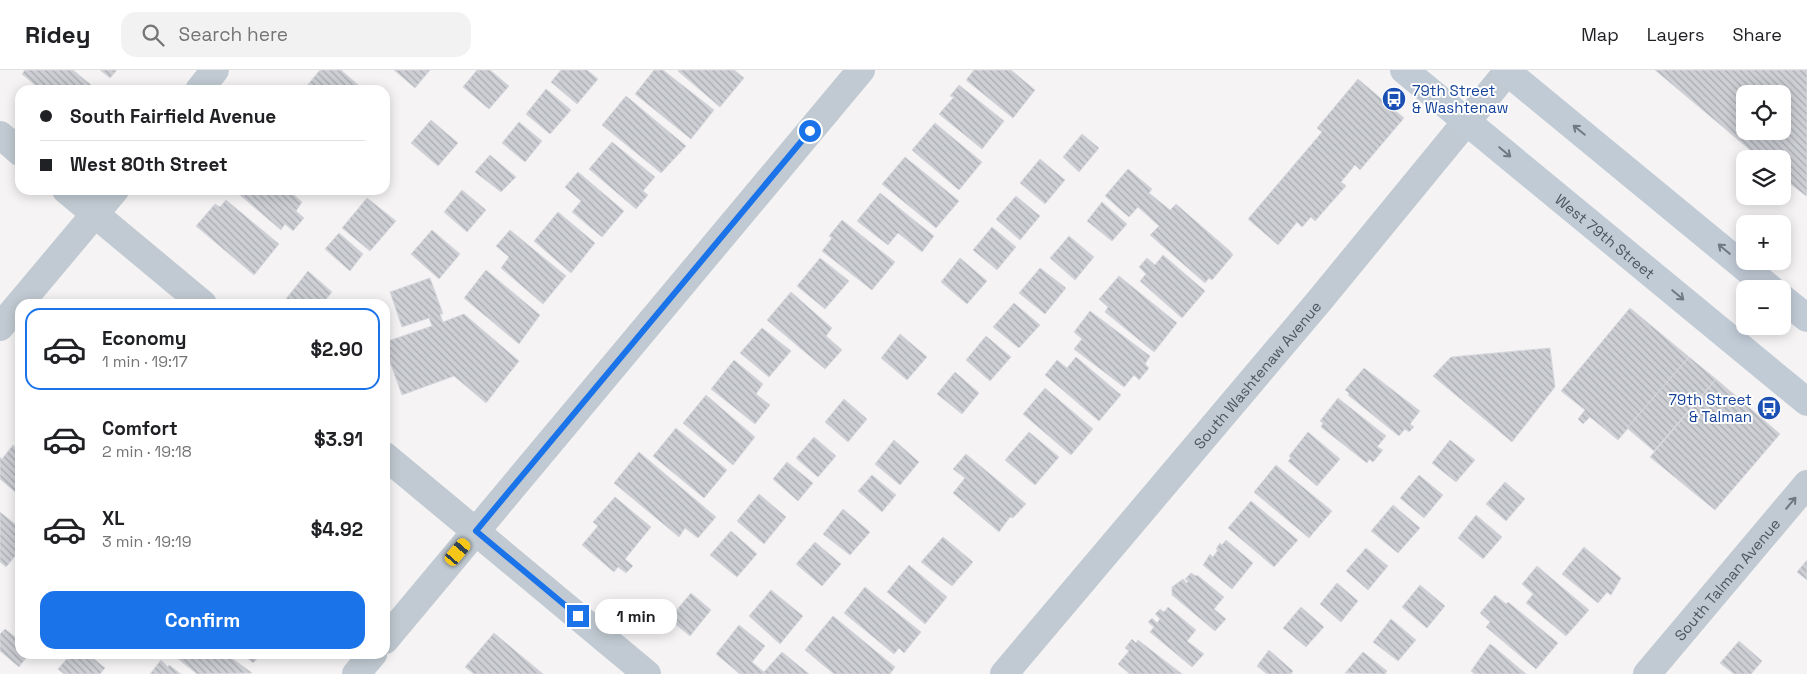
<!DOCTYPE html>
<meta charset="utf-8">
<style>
body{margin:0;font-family:"Space Grotesk",sans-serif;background:#f2f2f2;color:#202124;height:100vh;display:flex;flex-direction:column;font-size:19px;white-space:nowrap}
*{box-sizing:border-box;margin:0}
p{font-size:16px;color:#757577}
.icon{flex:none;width:28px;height:28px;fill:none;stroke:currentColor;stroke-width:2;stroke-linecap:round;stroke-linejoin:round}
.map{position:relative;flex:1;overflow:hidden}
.sheet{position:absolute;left:15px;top:229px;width:375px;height:360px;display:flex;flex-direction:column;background:#fff;border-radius:15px;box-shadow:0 2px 12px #0003}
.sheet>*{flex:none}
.guide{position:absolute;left:15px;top:15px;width:375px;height:110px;border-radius:15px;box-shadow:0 2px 12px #0003;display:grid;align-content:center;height:110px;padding:0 25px;background:#fff}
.controls{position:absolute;left:1736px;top:15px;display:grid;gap:10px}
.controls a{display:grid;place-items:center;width:55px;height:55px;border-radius:10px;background:#fff;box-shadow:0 2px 12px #0003;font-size:25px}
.end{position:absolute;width:22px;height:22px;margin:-11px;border:6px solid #1a73e8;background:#fff;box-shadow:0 0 0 2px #fff}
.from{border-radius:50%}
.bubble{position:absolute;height:35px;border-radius:15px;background:#fff;box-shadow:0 2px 12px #0003;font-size:16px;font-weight:800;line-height:35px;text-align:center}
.car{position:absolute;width:15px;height:30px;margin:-15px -8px;border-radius:6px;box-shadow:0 0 4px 1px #0007;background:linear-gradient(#f5c518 24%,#345 0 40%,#f5c518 0 76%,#345 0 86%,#f5c518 0)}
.guide b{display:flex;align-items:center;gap:18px;height:48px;font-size:19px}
.guide b+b{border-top:1px solid #e0e0e0}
.guide i{width:12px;height:12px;background:#202124}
ul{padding:9px 0 0;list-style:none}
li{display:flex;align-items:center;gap:15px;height:82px;margin:0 10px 8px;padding:0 15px;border:2px solid transparent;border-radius:15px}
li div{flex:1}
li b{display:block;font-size:19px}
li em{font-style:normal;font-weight:800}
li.current{border-color:#1a73e8}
li>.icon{width:45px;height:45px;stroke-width:1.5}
.action{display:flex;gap:10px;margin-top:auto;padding:10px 25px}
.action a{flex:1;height:58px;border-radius:15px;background:#1a73e8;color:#fff;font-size:20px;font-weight:800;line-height:58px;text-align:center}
header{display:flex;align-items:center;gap:30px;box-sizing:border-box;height:70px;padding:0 25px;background:#fff;border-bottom:1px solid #e0e0e0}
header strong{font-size:24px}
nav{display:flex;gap:28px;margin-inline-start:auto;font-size:18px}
.search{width:350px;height:45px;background:#f2f2f2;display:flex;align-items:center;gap:12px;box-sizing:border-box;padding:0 18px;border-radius:15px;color:#757577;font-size:19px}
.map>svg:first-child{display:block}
.building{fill:url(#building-back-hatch);stroke:#d7d9de;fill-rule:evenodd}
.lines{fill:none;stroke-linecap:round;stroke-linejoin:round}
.street{stroke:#c1cad2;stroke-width:28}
.secondary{stroke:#c1cbd6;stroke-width:28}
.oneway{stroke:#6e7984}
.oneway2{stroke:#6e7983}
.route{stroke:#1a73e8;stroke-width:6}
.labels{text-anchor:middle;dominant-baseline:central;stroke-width:4;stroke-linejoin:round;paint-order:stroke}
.transit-label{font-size:15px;fill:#164399;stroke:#fff;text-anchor:start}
.street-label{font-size:15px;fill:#4a5661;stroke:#fff}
</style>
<header>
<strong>Ridey</strong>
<div class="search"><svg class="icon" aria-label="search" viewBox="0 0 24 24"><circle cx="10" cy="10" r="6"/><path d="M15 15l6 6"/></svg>Search here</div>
<nav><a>Map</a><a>Layers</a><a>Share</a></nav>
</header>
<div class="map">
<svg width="1807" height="604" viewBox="0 0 1807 604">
<defs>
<pattern id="building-back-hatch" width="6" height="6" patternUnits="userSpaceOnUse" patternTransform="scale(1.25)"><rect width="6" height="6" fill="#cdcfd5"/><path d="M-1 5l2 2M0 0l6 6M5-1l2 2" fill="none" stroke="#a8abb0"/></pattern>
</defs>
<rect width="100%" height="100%" fill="#f5f3f3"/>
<g class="building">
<path d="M25,0h48l23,19 -55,1 -19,-16z"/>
<path d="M100,0h17l-7,8z"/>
<path d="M320,0h21l23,20h-56l-3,-2z"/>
<path d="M394,0h36l-15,18z"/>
<path d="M477,0h13l19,16 -20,23 -26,-22z"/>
<path d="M561,0h26l11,9 -21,25 -26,-22z"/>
<path d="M654,0h9l51,40 -23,29 -56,-45z"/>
<path d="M679,0h55l10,8 -24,29 -42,-36z"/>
<path d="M974,0h37l24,20 -22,28 -47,-38z"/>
<path d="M1655,0h152v124l-1,2 -24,-19v-18h-21zM1745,24h37v37h-37z"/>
<path d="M1358,9l46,39 -44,52 -5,-5 -14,17 5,4 -31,35 -4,-4 -9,10 -5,-5 -19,23 -30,-26 74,-87 -5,-4z"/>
<path d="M959,15l45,36 -22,28 -43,-35 15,-17 -4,-1z"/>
<path d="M546,19l25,21 -21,24 -24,-20z"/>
<path d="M626,26l60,50 -25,27 -59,-48z"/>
<path d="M431,50l27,23 -20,23 -27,-23z"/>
<path d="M519,52l23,19 -17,21 -23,-19z"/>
<path d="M935,53l47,39 -23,28 -47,-40z"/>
<path d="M1082,64l17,14 -20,24 -16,-15z"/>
<path d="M612,72l43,35 -12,14 5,4 -12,14 -47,-40z"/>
<path d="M490,85l26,22 -15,15 -26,-20z"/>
<path d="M905,87l54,44 -23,27 -54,-44z"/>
<path d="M1040,89l25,21 -20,24 -25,-21z"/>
<path d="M1128,99l24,20 -3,4 21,17 6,-6 54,47 3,4 -21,25 -3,-2 -4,5 -55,-48 9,-9 -21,-19 -9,10 -24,-21z"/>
<path d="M578,102l46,39 -22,26 -30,-25 9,-11 -16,-14z"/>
<path d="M234,120h54l14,12 -6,9 8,7 -11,13 -8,-7 -4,6z"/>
<path d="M462,120l24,20 -19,22 -23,-20z"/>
<path d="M880,123l54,43 -12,16 -24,-19 -10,12 -31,-24z"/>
<path d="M1016,126l24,20 -20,24 -24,-21z"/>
<path d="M367,128l29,23 -26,30 -28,-23z"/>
<path d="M226,130l53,44 -25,31 -58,-49 19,-22 5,3z"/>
<path d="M1102,132l25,22 -15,17 -25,-20z"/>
<path d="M558,142l37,31 -24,30 -37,-32z"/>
<path d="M842,150l53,42 -23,28 -50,-39 10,-13 -3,-2z"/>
<path d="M992,157l24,20 -19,23 -24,-20z"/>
<path d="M432,160l28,24 -21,25 -28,-25z"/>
<path d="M510,160l56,46 -23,28 -42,-36 8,-11 -13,-11z"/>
<path d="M339,163l24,21 -13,17 -25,-22z"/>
<path d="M1069,166l25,21 -19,23 -25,-22z"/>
<path d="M1163,185l42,36 -23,27 -42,-37 6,-7 -7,-7 8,-9 8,7z"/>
<path d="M820,188l29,23 -24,28 -28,-23z"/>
<path d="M960,188l27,23 -20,23 -26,-22z"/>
<path d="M1040,198l26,20 -21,26 -26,-21z"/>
<path d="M486,200l54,45 -21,29 -55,-46z"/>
<path d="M308,201l24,21 -10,12h-40z"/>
<path d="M1119,206l58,47 -23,29 -49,-40 3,-5 -9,-8z"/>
<path d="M430,208l13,36h-3l3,8 21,-8 55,47 -33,42 -32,-27 -52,19 -17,-47v-6l47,-16 -3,-8 -27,9 -12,-35z"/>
<path d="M791,222l41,36 -6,8 16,14 -17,19 -58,-49z"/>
<path d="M1014,233l26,22 -21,23 -26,-21z"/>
<path d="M1630,238l59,49 -71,83 -28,-23 -7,7 -5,-5 7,-9 -24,-19z"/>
<path d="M1090,241l60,45 -5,8 4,4 -10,12 -5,-5 -10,12 -50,-38 8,-10 -8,-7z"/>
<path d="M762,258l29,23 -22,26 -29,-24z"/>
<path d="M900,264l27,23 -20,23 -26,-22z"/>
<path d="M986,266l25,21 -21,24 -24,-21z"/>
<path d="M1550,278l5,39 -43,55 -79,-66 18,-19z"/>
<path d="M1076,287l45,38 -22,26 -54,-46 12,-15 10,8z"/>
<path d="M1689,287l27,22 -62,72 -27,-23z"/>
<path d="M734,290l29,24 -7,10 14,11 -15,19 -44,-35z"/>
<path d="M1364,298l56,43 -10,13 4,3 -5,5 -4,-3 -6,7 -51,-41 1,-2 -4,-3z"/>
<path d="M955,302l24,21 -17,21 -25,-20z"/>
<path d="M1716,309l64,55 -65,76 -65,-53z"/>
<path d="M1045,318l48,41 -22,26 -48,-41z"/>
<path d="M706,325l49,42 -22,28 -50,-42z"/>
<path d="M1338,328l48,38 -9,11 6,3 -10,12 -4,-3 -2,4 -46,-36 2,-4 -3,-2z"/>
<path d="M844,329l23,20 -19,23 -23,-20z"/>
<path d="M676,358l51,42 -23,28 -51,-42z"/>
<path d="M1029,362l30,25 -24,28 -30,-25z"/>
<path d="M1308,362l32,27 -23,27 -29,-25 3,-3 -2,-2z"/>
<path d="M814,367l22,19 -18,21 -22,-19z"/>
<path d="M894,370l25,22 -19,23 -25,-21z"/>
<path d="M1450,370l25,20 -19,22 -24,-19z"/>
<path d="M13,375l7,6v45l-20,-17v-22l2,2z"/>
<path d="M639,382l77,65 -18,21 -13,-10 -6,9 -65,-54z"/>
<path d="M966,384l60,50 -13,14 -3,-1 -11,15 -46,-39 12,-15 -12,-9z"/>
<path d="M787,392l26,21 -15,18 -25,-22z"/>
<path d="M1276,395l56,46 -23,27 -55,-46z"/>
<path d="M872,405l24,20 -14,17 -24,-21z"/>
<path d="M1419,405l24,20 -19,23 -24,-20z"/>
<path d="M1505,412l20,17 -19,22 -20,-17z"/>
<path d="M759,424l27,23 -22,27 -27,-23z"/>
<path d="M615,427l36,30 -26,32 8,7 -7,7 -8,-6 -4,5 -32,-27 16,-19 -5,-4z"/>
<path d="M1251,431l47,39 -24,27 -46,-39z"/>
<path d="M1393,435l27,23 -22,25 -27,-22z"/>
<path d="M843,439l27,23 -20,23 -27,-21z"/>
<path d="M0,442l20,16v22l-14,17 -6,-5z"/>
<path d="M1476,445l26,22 -19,22 -25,-21z"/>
<path d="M731,461l26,23 -20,23 -27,-22z"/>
<path d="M943,467l30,25 -21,24 -31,-24z"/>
<path d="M1226,470l27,23 -21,26 -29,-24 7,-11 3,3 5,-7 -2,-1 4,-6 2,2z"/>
<path d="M815,472l26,22 -19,22 -26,-22z"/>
<path d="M1584,477l37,31 -10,17 -4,-3 -9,11 -36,-29z"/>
<path d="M1366,478l22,18 -20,24 -22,-19z"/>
<path d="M1807,490v20l-10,-8z"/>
<path d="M909,495l38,32 -22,27 -38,-32z"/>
<path d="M1537,496l52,44 -23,26 -40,-33 7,-9 -11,-10z"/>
<path d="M1191,503l5,3 1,-1 27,22 -10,12 12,10 -11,12 -43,-36v-8l11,-8 4,4 1,-2 -3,-2z"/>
<path d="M1337,513l21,18 -17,21 -21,-18z"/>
<path d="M1420,515l25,21 -18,22 -25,-21z"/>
<path d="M865,517l56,45 -17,21 -5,-5 -5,6 -50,-41z"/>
<path d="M771,520l32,26 -23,28 -31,-28z"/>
<path d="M691,523l20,17 -21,26 -21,-17z"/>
<path d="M1495,525l11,9 2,-2 50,41 -22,26 -50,-42 4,-5 -10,-9z"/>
<path d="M1168,537l28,23 -9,11 17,13 -12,13 -42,-35 4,-5 -6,-5 4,-4 5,5 3,-4 -5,-5 5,-5 4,3z"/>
<path d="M1301,537l23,20 -18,20 -23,-19z"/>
<path d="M833,546l62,51 -5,7h-56l-29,-24z"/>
<path d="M1391,549l25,21 -18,21 -25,-19z"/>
<path d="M739,555l26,21 -13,16 12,10 18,-20 27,22h-69l-24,-20z"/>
<path d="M5,559l15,12v13h9l-10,13 -19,-16v-17z"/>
<path d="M494,563l49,41h-69l-9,-7z"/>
<path d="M1132,569l4,4 2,-3 44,34h-52l-12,-10 11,-13 -4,-3z"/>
<path d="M1739,571l23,20 -11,13h-17l-14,-11z"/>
<path d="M1490,574l3,2 33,28h-51l-4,-3z"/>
<path d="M1269,580l24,21 -2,3h-24l-10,-8z"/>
<path d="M1363,582l24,19 -2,3 -40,-1z"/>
<path d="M71,584h17l17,14 -5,6h-36l-6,-5z"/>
<path d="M172,584h54l26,19 -55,1z"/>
<path d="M242,584h20l-9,9z"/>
<path d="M161,590l7,7 1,-2 12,9h-31z"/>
</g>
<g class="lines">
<g class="street">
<path d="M199,20l16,-20"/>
<path d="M0,65l20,17"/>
<path d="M66,120l137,114"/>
<path d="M0,257l115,-137"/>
<path d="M385,386l262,218"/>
<path d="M385,570l476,-570"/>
<path d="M356,604l17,-20"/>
<path id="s1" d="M1004,604l316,-374 187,-228"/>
<path id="s2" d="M1647,604l160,-190"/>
</g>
<g class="secondary">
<path id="s3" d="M1404,0l403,332"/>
<path d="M1505,0l266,219"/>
<path d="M1782,228l25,20"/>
</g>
</g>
<defs><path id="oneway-shaft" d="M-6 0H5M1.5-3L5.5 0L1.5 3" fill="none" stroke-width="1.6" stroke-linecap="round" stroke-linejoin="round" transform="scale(1.25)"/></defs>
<g class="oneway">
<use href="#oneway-shaft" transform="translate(1579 60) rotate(-141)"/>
<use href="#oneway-shaft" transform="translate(1505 82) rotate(40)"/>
<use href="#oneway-shaft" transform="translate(1724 179) rotate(-140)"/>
<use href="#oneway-shaft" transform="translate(1678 225) rotate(40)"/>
</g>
<use class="oneway2" href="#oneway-shaft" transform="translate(1791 433) rotate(-50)"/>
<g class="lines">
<path class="route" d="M578,546l-102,-85 334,-400"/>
</g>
<defs>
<g id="bus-disc" transform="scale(1.25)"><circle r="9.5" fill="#1a4fb4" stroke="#fff"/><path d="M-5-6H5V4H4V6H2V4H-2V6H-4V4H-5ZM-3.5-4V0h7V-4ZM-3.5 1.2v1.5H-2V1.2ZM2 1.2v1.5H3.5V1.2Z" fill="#fff"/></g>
</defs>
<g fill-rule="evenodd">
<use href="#bus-disc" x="1394" y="29"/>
<use href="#bus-disc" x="1769" y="338"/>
</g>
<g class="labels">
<g class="transit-label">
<text x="1412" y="20">79th Street<tspan x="1412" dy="17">&amp; Washtenaw</tspan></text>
<text x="1752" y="329" text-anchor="end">79th Street<tspan x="1752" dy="17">&amp; Talman</tspan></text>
</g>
<g class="street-label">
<text stroke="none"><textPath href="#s3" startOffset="261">West 79th Street</textPath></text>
<text stroke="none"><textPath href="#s1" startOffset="392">South Washtenaw Avenue</textPath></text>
<text stroke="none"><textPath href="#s2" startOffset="124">South Talman Avenue</textPath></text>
</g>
</g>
</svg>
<div class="controls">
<a><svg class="icon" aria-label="locate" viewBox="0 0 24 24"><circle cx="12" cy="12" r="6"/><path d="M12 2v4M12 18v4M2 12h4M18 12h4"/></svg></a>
<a><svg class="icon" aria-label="layers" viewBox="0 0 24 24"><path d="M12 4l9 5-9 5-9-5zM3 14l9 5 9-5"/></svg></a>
<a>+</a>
<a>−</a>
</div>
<i class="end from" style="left:810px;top:61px"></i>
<i class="end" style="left:578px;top:546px"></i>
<div class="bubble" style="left:595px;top:529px;width:82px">1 min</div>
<i class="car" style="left:458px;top:482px;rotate:40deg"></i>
<div class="guide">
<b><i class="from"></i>South Fairfield Avenue</b>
<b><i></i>West 80th Street</b>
</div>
<section class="sheet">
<ul>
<li class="current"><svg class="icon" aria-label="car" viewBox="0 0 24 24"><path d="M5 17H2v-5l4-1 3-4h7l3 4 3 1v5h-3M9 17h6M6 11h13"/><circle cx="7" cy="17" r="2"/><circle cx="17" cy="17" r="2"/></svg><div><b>Economy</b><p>1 min · 19:17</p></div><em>$2.90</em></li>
<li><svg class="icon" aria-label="car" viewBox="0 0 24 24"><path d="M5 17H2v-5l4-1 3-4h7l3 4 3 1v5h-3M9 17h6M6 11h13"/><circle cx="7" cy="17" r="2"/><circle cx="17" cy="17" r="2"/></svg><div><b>Comfort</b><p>2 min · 19:18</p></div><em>$3.91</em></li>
<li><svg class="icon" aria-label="car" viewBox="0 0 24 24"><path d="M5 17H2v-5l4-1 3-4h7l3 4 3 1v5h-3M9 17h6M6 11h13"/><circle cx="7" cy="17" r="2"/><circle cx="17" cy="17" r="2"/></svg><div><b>XL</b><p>3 min · 19:19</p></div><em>$4.92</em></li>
</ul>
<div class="action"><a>Confirm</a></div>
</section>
</div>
